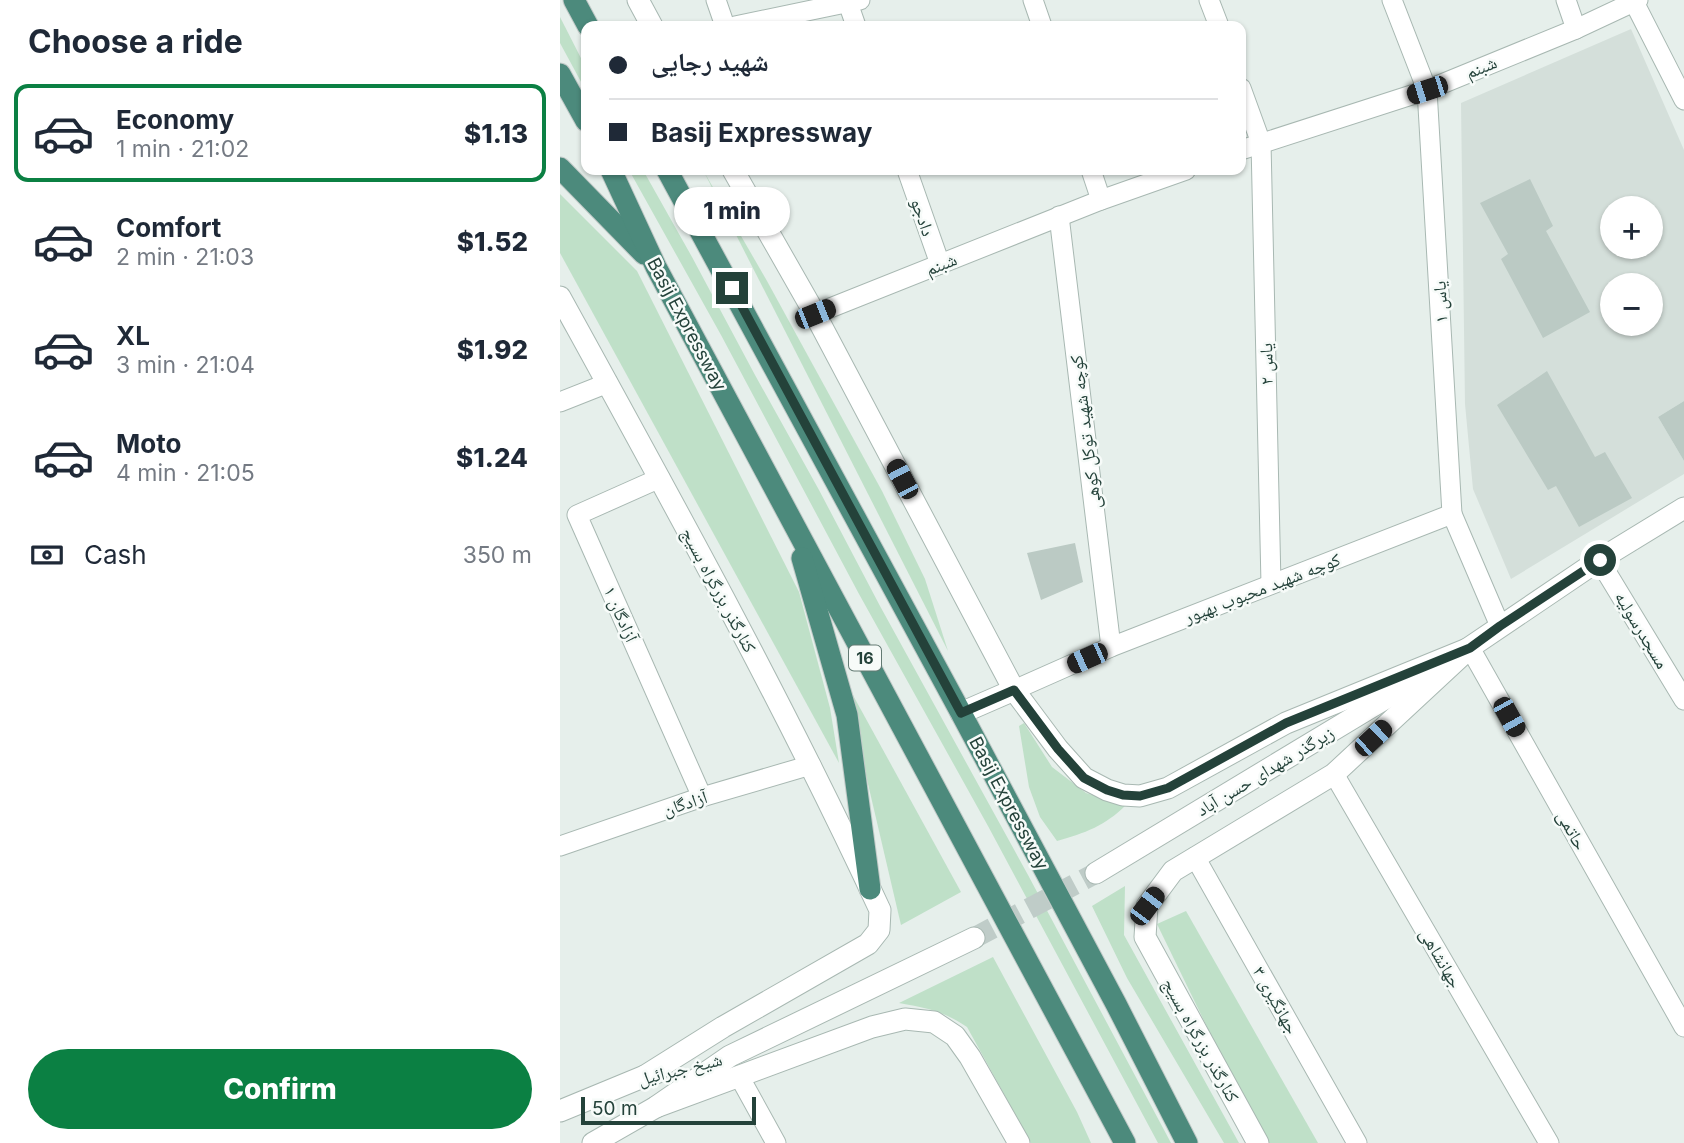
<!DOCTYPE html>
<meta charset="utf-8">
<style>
body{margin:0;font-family:Inter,"Noto Naskh Arabic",sans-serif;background:#f2f2f3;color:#1f2937;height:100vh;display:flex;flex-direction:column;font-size:26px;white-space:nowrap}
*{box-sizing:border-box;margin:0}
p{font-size:23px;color:#747a83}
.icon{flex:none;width:38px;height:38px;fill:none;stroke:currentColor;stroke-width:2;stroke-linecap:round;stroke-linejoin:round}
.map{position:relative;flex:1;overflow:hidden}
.side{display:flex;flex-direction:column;background:#fff;width:560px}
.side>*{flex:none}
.banner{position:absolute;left:21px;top:21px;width:665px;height:154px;border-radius:14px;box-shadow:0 2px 5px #0004;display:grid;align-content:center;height:154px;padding:0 28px;background:#fff}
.controls{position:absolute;left:1040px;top:196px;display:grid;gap:14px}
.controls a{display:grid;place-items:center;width:63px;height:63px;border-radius:50%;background:#fff;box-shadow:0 2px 5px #0004;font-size:35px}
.scale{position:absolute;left:21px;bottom:18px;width:175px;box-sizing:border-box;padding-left:7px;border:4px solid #24423a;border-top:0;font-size:19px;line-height:24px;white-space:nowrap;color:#24423a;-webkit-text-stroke:5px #f7fbf9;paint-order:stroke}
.end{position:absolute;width:32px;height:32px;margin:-16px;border:9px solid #24423a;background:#fff;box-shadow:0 0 0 4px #fff}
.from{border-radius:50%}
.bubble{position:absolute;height:49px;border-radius:24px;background:#fff;box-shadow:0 2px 5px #0004;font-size:23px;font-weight:800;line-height:49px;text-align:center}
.car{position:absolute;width:21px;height:42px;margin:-21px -10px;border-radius:9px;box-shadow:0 0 5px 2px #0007;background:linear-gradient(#222 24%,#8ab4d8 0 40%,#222 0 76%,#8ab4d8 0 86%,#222 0)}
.banner b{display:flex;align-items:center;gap:24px;height:66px;font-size:26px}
.banner b+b{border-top:2px solid #e0e1e3}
.banner i{width:18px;height:18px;background:#1f2937}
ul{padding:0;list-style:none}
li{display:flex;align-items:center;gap:21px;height:98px;margin:0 14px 10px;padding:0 14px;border:4px solid transparent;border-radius:14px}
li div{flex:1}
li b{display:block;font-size:26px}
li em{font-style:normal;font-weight:800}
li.selected{border-color:#0b8043}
li>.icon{width:63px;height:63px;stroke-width:1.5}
h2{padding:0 28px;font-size:32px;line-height:84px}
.pay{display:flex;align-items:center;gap:18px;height:77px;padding:0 28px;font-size:26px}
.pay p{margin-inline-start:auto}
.button{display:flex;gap:14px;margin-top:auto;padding:14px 28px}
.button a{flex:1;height:80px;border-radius:42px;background:#0b8043;color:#fff;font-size:28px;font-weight:800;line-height:80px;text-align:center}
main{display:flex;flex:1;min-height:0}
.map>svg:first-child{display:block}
.built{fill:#d4dfda;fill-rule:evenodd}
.green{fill:#bfe0c8}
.building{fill:#bbcac4}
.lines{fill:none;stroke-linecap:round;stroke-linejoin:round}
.tertiary-tunnel{stroke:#bfccc8;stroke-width:21;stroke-dasharray:21 10;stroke-linecap:butt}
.minor-casing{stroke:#a8b8b2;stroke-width:21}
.tertiary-casing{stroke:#a8b8b2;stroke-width:23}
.trunk-casing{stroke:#c2cac8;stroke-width:23}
.minor{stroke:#fff;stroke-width:19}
.tertiary{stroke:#fff;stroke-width:21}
.trunk{stroke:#4c8a7c;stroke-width:21}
.route{stroke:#24423a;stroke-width:9}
.labels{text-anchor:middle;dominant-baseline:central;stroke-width:5;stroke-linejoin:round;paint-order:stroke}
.shield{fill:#f7fbf9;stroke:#637a73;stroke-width:2}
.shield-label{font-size:16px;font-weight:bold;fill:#24423a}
.street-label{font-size:18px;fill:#24423a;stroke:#f7fbf9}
</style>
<main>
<section class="side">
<h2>Choose a ride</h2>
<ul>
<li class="selected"><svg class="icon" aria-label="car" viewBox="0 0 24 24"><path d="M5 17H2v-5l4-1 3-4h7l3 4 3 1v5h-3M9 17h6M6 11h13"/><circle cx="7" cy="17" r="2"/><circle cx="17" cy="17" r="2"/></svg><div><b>Economy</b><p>1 min · 21:02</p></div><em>$1.13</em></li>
<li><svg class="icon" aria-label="car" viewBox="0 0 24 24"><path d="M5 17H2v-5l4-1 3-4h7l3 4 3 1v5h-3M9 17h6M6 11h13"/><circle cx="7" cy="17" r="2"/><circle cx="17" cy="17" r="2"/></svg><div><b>Comfort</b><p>2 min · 21:03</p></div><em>$1.52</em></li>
<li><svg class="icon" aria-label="car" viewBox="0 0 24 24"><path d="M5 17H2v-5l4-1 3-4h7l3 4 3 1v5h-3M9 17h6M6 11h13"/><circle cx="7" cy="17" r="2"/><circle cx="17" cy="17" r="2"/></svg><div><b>XL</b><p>3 min · 21:04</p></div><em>$1.92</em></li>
<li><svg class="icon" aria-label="car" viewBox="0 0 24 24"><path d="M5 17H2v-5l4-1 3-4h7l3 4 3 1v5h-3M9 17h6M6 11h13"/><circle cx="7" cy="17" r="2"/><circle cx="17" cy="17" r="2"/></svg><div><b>Moto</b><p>4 min · 21:05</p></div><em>$1.24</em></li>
</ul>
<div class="pay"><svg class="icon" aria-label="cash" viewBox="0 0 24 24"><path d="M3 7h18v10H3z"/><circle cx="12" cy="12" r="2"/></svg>Cash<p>350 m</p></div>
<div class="button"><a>Confirm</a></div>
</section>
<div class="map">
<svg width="1124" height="1143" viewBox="0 0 1124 1143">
<rect width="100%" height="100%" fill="#e6efeb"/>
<path class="built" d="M1071,29l53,121v251l-26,16 26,44v13l-173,105 -38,-90 -8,-85 -4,-301zM1052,208h38v39h-38zM1052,285h38v39h-38z"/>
<g class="green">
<path d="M0,17l26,51v23l-26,-48z"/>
<path d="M69,170h14l49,87 63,118 64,115 61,116 148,269 143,268h-13l-170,-317 -129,-232 -138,-259z"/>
<path d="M143,170l64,111 115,210 43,88 23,72z"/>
<path d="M0,194l77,77 162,321 31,116 9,55 -279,-510z"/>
<path d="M283,677l118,215 -60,33z"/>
<path d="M464,723l28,44 34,26 40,12c-21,21 -41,28 -69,36l-17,-24 -11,-30 -10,-61z"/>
<path d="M565,886l-1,49 115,208h-15l-97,-165 -35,-72z"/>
<path d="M626,911l132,232h-49l-44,-79 -68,-140z"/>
<path d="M433,957l84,155 14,31h-60l-64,-116c-24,-16 -40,-19 -68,-24z"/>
</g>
<g class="building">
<path d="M970,179l23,47 -7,5 44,81 -47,26 -42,-79 7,-5 -28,-51z"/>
<path d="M987,371l48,86 10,-5 27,46 -53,29 -23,-41 -8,4 -51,-85z"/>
<path d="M1124,401v60l-26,-44z"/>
<path d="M515,543l8,39 -42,18 -14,-47z"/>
</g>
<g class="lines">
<path class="tertiary-tunnel" d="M414,938l122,-65"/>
<g class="minor-casing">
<g id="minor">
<path d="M156,0l9,26"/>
<path d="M473,0l9,26"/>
<path d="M649,0l10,26"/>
<path d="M832,0l35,90 25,424"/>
<path d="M1006,0l10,29"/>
<path d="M1074,2l50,98"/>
<path d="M288,3l8,23"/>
<path d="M175,26l125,-26"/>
<path d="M681,88l20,55 10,441"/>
<path d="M681,150l186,-60 149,-61 62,-29"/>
<path d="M347,170l33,94"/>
<path d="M531,170l10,30"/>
<path d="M499,216l52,431"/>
<path d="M255,314l286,-114 85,-30"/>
<path d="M0,402l48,-19"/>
<path d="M100,478l-83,37 125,282"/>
<path d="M1039,560l85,140"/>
<path d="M910,648l214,379"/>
<path d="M454,690l97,-43 341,-133 48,112"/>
<path d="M774,774l215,369"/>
<path d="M0,846l142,-49 109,-32"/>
<path d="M635,857l162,286"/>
<path d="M179,1076l37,67"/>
</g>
</g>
<g class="tertiary-casing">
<g id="tertiary">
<path d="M78,0l14,26"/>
<path d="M173,170l82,144 199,376 44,59 26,29 23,12 16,5 17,1 28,-8 118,-65 184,-75"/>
<path d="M0,297c111,202 223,404 320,613l-1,20 -11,14 -145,83 -78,49"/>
<path d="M900,654l139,-94 85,-52"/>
<path d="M401,713l53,-23"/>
<path d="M536,873l315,-190"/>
<path d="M96,1107l216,-80 33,-8 29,3 21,14 15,21 49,86"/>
<path d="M0,1111l85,-35 11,-3"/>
<path d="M33,1143l63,-36 74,-51 244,-118"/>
<path d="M698,1143l-113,-206 2,-31 26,-35 161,-97 127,-118"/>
</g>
</g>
<g class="trunk-casing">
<g id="trunk">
<path d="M14,0l14,26"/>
<path d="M0,74l26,47"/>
<path d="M0,168l84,86"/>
<path d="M51,170l45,97 469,876"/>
<path d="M107,170l294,543 155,291 71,139"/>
<path d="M242,558l45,157 23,174"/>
</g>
</g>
<use href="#minor" class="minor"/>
<use href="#tertiary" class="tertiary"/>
<use href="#trunk" class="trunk"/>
</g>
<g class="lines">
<path class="route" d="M172,288l229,425 53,-23 44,59 26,29 23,12 16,5 17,1 28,-8 118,-65 184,-75 30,-22 100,-66"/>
</g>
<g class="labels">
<rect class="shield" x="289" y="645.5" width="32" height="25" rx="5"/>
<g class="shield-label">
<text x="305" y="658">16</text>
</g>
<g class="street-label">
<text transform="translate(921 67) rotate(-22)">شبنم</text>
<text transform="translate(363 217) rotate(71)">دادجو</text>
<text transform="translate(381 264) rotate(-22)">شبنم</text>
<text transform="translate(880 302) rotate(-93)">یاس ۱</text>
<text transform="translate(127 324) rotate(62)">Basij Expressway</text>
<text transform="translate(706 364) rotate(-91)">یاس ۲</text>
<text transform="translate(525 432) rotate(-97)">کوچه شهید توکل کوهی</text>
<text transform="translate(702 588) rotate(-21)">کوچه شهید محبوب بهپور</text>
<text transform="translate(159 590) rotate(62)">کنارگذر بزرگراه بسیج</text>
<text transform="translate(61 614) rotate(66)">آزادگان ۱</text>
<text transform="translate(1082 630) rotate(59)">مسجدرسولیه</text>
<text transform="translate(705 771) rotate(-31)">زیرگذر شهدای حسن آباد</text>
<text transform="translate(125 803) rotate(-18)">آزادگان</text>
<text transform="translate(449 803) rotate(62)">Basij Expressway</text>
<text transform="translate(1012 830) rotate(61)">حاتمی</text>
<text transform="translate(881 958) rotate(60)">جهانشاهی</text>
<text transform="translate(716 1000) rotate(61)">جهانگیری ۳</text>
<text transform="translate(641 1040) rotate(61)">کنارگذر بزرگراه بسیج</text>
<text transform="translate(120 1069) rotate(-14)">شیخ جبرائیل</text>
</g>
</g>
</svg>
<div class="controls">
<a>+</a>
<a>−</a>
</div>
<div class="scale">50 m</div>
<i class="end from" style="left:1040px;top:560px"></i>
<i class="end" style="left:172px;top:288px"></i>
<div class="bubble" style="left:114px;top:187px;width:116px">1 min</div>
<i class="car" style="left:867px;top:90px;rotate:252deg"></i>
<i class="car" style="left:255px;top:314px;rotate:68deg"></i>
<i class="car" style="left:342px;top:479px;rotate:332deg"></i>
<i class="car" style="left:527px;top:658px;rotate:246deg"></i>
<i class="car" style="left:949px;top:717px;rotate:151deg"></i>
<i class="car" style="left:813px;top:738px;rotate:47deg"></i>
<i class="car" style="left:587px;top:906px;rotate:37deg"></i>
<div class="banner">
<b><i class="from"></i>شهید رجایی</b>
<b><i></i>Basij Expressway</b>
</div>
</div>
</main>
